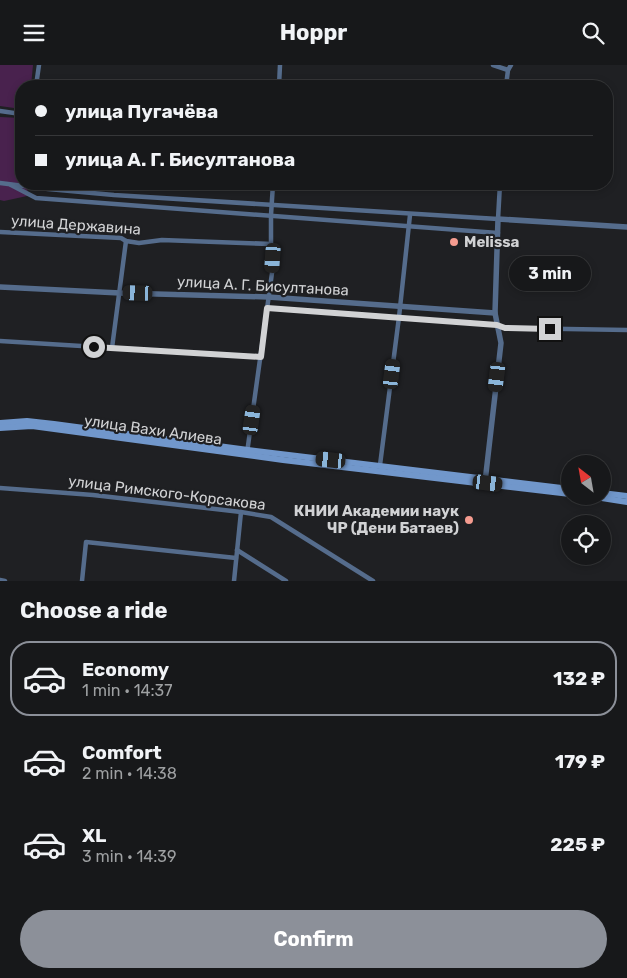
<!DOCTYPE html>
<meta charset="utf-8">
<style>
body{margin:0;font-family:Rubik,sans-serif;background:#202123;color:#f1f3f6;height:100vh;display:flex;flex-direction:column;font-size:19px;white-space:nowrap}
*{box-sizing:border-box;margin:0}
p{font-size:16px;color:#9ea0a2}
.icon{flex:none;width:28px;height:28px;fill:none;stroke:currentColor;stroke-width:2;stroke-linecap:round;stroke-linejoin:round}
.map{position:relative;height:516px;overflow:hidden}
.details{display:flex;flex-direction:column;background:#17181a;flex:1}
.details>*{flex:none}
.guide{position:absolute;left:15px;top:15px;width:598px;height:110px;border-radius:20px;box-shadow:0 2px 8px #0003,0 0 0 1px #363739;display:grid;align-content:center;height:110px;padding:0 20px;background:#17181a}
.needle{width:32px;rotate:329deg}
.buttons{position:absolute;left:561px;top:390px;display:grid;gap:10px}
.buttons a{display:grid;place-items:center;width:50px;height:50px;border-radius:50%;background:#17181a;box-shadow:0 2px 8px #0003,0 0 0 1px #363739;font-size:25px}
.end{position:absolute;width:22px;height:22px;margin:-11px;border:6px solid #d1d2d4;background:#111;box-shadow:0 0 0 2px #111}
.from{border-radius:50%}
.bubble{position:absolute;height:35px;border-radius:18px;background:#17181a;box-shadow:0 2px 8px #0003,0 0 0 1px #363739;font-size:16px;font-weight:700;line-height:35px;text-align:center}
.car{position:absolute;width:15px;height:30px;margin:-15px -8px;border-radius:6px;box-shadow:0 0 4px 1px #0007;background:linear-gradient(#222 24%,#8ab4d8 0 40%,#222 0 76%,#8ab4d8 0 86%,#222 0)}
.guide b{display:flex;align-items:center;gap:18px;height:48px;font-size:19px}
.guide b+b{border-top:1px solid #363739}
.guide i{width:12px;height:12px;background:#f1f3f6}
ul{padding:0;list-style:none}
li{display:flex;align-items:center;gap:15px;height:75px;margin:0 10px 8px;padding:0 10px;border:2px solid transparent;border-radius:20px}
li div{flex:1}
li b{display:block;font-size:19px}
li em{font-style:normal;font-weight:700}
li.current{border-color:#8c9099}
li>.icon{width:45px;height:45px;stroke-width:1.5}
h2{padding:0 20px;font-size:22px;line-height:60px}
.action{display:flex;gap:10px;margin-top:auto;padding:10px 20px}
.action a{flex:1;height:58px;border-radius:30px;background:#8c9099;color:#fff;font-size:20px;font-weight:700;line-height:58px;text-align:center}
header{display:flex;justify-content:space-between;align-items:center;height:65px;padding:0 20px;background:#17181a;font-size:22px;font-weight:700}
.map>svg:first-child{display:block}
.green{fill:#49224e}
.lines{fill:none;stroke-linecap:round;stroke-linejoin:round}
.minor{stroke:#556c8c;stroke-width:4.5}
.tertiary{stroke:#556c8c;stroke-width:5.5}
.secondary{stroke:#7197cb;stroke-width:6}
.route{stroke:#d1d2d4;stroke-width:6}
.poi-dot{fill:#f59c90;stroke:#1f2023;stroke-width:2}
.labels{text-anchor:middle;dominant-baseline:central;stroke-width:4.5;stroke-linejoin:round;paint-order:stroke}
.street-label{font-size:15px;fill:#d1d2d4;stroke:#1f2023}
.poi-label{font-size:15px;font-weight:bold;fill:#d1d2d4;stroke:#1f2023;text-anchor:start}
</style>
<header><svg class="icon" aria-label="menu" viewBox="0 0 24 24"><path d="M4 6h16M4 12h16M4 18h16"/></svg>Hoppr<svg class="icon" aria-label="search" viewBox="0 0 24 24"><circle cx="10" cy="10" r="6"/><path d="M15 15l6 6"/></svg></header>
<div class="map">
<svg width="627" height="516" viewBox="0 0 627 516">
<rect width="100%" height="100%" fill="#1f2023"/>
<g class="green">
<path d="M0,0h33l-2,21h-10v23l-21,-3z"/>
<path d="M0,52l21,1v66h7l-1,12 -23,5 -4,-1z"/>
</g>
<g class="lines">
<g class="minor">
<path d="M493,0l15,5"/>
<path d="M36,21l3,-21"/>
<path d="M279,21l1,-21"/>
<path d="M506,21l2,-16 3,-5"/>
<path d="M0,46l21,3"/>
<path d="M0,118l48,6 66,6 384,24 2,-35"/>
<path d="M11,120l25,13 462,35"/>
<path d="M0,167l121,6 5,3 13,2 23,-3 109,4"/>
<path d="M267,243l230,17 8,3 122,2"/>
<path d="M0,276l261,16"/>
<path d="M112,283l14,-107"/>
<path d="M247,388l25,-180 1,-19 -2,-10v-29l2,-31"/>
<path d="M380,400l19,-148 11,-102"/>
<path d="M0,423l93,7 148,17 30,5 102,64"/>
<path d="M237,485l49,31"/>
<path d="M0,515l5,1"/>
<path d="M82,516l4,-39 150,16"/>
<path d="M234,516l7,-69"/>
</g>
<g class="tertiary">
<path d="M0,222l120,6 148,4 227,16"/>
<path d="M485,417l16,-139 -6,-30 3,-94 129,8"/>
</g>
<g class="secondary">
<path d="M0,358l27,-2 27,3 194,26 322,39"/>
<path d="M0,363l32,-2 251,34 287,34"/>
<path d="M602,428l25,3"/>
<path d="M589,431l38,6"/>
</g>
</g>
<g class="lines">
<path class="route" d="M94,282l167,10 6,-49 230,17 8,3 45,1"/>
</g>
<g class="poi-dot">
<circle cx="454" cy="177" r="5"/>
<circle cx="469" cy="455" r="5"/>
</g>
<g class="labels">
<g class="street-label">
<text transform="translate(76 160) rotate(4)">улица Державина</text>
<text transform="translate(263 221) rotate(3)">улица А. Г. Бисултанова</text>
<text transform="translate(153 365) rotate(8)">улица Вахи Алиева</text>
<text transform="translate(167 428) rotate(7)">улица Римского-Корсакова</text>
</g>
<g class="poi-label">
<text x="464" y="177">Melissa</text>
<text x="459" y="446" text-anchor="end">КНИИ Академии наук<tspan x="459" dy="17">ЧР (Дени Батаев)</tspan></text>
</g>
</g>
</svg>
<div class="buttons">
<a><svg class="needle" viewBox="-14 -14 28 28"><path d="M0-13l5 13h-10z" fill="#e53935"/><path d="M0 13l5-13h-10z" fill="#9ea0a2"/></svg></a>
<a><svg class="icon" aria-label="locate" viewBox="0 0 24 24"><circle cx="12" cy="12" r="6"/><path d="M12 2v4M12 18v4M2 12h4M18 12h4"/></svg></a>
</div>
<i class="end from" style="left:94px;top:282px"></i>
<i class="end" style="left:550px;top:264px"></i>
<div class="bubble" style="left:509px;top:191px;width:82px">3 min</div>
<i class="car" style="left:273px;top:193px;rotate:184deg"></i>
<i class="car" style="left:138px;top:228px;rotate:272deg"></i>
<i class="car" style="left:392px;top:309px;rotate:7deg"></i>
<i class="car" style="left:497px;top:312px;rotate:187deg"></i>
<i class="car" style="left:252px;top:355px;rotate:8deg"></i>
<i class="car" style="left:331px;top:395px;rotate:276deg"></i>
<i class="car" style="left:488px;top:418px;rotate:97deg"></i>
<div class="guide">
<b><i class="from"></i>улица Пугачёва</b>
<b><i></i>улица А. Г. Бисултанова</b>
</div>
</div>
<section class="details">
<h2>Choose a ride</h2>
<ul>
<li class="current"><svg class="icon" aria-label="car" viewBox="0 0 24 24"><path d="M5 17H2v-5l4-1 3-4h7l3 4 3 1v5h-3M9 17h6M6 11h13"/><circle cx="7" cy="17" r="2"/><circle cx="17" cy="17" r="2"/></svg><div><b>Economy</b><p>1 min · 14:37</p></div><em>132 ₽</em></li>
<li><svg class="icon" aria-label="car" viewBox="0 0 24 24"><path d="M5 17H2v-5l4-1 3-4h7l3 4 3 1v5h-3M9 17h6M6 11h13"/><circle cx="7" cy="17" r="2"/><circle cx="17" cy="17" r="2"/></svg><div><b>Comfort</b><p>2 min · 14:38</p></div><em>179 ₽</em></li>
<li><svg class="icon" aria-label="car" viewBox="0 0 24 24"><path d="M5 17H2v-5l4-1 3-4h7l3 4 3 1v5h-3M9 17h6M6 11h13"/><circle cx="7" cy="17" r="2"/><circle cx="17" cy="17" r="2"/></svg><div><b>XL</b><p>3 min · 14:39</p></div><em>225 ₽</em></li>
</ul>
<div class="action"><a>Confirm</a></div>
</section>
